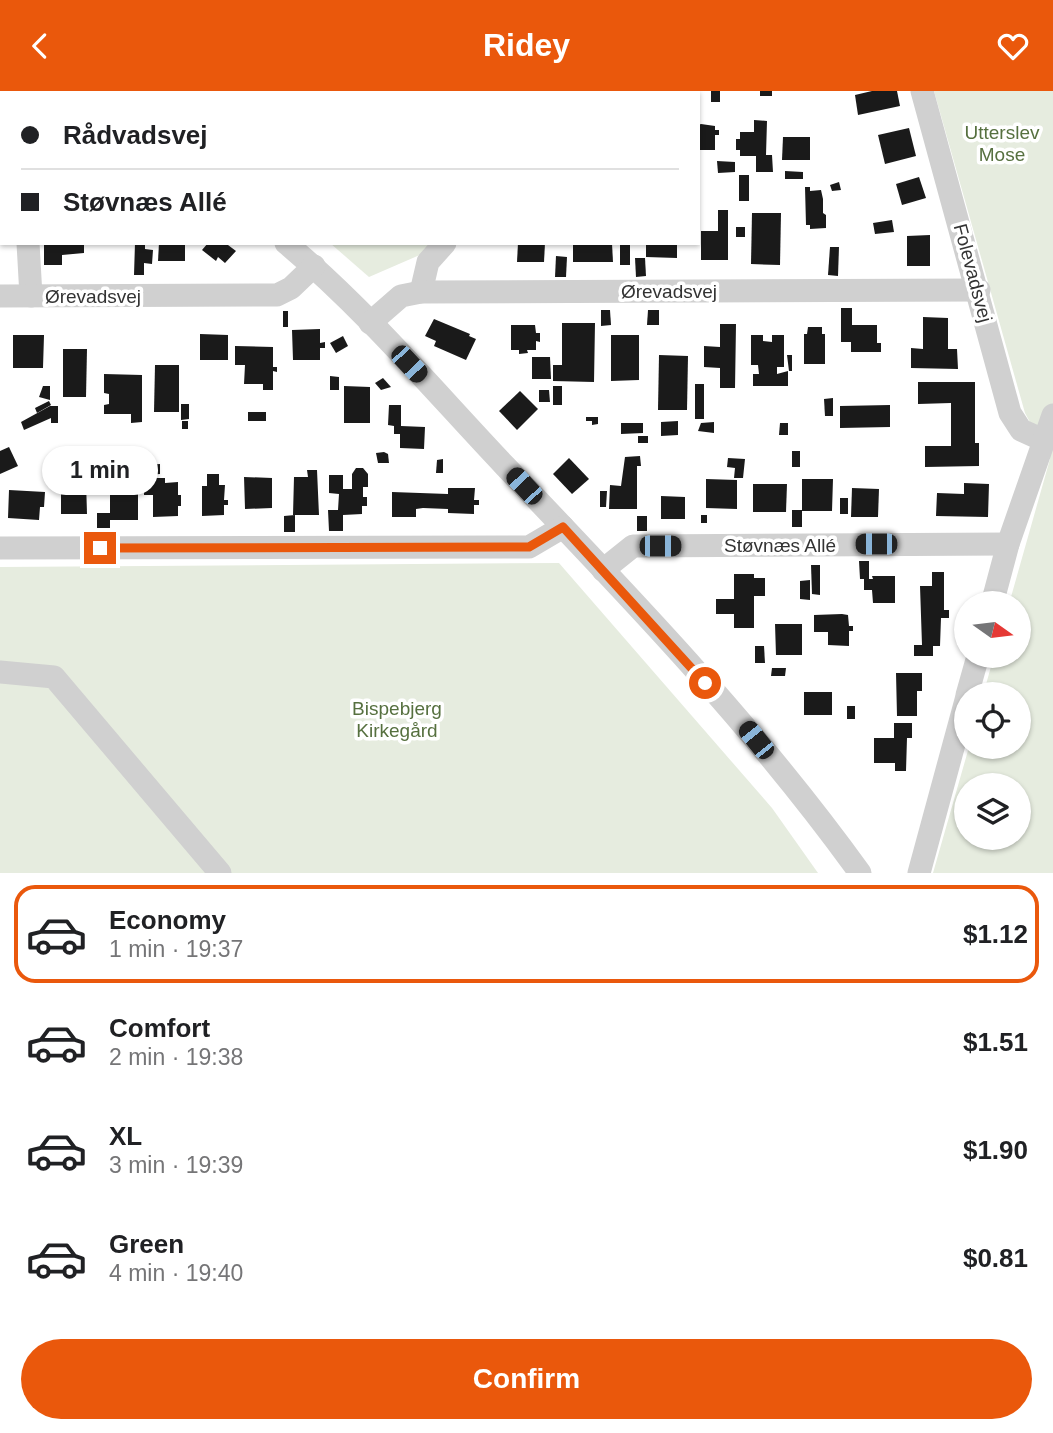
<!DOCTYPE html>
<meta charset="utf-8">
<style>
body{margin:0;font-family:Arial,sans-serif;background:#f2f2f2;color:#202124;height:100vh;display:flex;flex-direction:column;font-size:26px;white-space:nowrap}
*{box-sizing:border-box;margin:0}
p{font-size:23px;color:#757577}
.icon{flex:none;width:38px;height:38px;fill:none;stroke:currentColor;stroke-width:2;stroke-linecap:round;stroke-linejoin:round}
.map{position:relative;height:782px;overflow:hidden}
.details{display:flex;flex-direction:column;background:#fff;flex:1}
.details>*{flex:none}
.guide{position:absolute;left:0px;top:0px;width:700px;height:154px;box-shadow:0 2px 5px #0004;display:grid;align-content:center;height:154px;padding:0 21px;background:#fff}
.needle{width:46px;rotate:104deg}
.tools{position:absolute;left:954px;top:500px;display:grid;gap:14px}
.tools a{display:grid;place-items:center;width:77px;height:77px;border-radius:50%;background:#fff;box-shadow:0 2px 5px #0004;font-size:35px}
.end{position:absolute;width:32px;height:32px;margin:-16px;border:9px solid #ea580c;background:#fff;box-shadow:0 0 0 4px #fff}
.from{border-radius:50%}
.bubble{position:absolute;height:49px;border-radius:24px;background:#fff;box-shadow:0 2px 5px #0004;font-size:23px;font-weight:700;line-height:49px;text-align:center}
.car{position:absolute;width:21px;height:42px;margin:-21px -10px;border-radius:9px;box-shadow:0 0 5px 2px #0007;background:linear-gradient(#222 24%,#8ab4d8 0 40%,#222 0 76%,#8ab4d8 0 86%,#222 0)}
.guide b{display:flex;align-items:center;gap:24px;height:66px;font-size:26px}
.guide b+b{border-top:2px solid #e0e0e0}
.guide i{width:18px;height:18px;background:#202124}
ul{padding:12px 0 0;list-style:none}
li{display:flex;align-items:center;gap:21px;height:98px;margin:0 14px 10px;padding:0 7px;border:4px solid transparent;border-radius:21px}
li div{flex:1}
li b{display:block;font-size:26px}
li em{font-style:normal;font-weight:700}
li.selected{border-color:#ea580c}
li>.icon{width:63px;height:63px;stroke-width:1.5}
.button{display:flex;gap:14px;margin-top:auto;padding:14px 21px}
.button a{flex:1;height:80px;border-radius:42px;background:#ea580c;color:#fff;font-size:28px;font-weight:700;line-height:80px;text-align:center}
header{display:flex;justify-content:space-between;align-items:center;height:91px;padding:0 21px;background:#ea580c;color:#fff;font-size:32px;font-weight:700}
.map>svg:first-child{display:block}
.green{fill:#e6ecdf;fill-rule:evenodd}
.building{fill:#1a1a1a}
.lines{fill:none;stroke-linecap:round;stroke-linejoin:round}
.minor{stroke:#d0d0d0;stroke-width:23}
.route{stroke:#ea580c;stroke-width:9}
.labels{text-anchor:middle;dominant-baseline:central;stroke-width:7;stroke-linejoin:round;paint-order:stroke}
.park-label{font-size:19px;fill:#56703f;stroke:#fff}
.street-label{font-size:19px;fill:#333;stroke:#fff}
</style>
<header><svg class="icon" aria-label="back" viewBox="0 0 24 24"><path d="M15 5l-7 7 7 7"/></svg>Ridey<svg class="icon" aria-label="heart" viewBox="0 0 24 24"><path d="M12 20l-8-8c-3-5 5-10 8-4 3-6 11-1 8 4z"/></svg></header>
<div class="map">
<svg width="1053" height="782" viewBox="0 0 1053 782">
<rect width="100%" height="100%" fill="#fff"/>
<g class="green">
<path d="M148,0h428l-3,2z"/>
<path d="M934,0h119v782h-120l36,-126h49v-52h-35l11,-39h24v-52h-9l41,-145 -25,-46zM966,695h52v52h-52z"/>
<path d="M330,152h101l-9,11 -53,23z"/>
<path d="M559,472l213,245 46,65h-818v-306z"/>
</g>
<g class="building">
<rect x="711" y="0" width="9" height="11"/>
<rect x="760" y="0" width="12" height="5"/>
<path d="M872,0h25l3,15 -42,9 -3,-20z"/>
<path d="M754,29l13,1 -1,34h6l1,17h-17v-16h-16v-6h-4v-11h4v-7h14z"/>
<path d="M701,33l14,2v4h4v5h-4v15h-17v-25z"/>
<path d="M909,37l7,28 -31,8 -7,-29z"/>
<path d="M783,46h27v23h-28z"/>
<path d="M717,70l18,1v10l-17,1z"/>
<path d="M785,80l18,1v7h-18z"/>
<rect x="739" y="84" width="10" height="26"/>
<path d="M919,86l7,21 -24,7 -6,-21z"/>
<path d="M839,91l2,8 -9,1 -2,-6z"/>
<path d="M805,96h5v4l11,-1 2,9v14l3,2v13l-16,1v-4h-4z"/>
<path d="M718,119h10v50h-27v-29h17z"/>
<path d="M752,122h29l-1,52 -29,-1z"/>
<path d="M892,129l2,12 -19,2 -2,-11z"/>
<rect x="736" y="136" width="9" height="10"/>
<path d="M930,144v31h-23v-30z"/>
<path d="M44,152h40v10l-22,2v10h-18z"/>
<path d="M135,152h10v6l8,1 -1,14 -8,-1v12h-10z"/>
<path d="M159,152h26v18h-27z"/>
<path d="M208,152h22l-2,2 8,6 -11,12 -7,-6 -2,4 -14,-11z"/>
<path d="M518,152h27l-1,19h-27z"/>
<path d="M573,152h39l1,19h-40z"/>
<rect x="620" y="152" width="10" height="22"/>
<path d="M677,152v15l-31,-1v-13z"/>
<path d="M830,156h9l-1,29 -10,-1z"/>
<path d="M556,165l11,1 -1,20h-11z"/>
<path d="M635,167h10l1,18 -10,1z"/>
<path d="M841,217h11v17h25v18h4v9h-30v-10h-10z"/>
<path d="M601,219h9l1,15 -10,1z"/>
<path d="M648,219h11v15h-12z"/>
<rect x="283" y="220" width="5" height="16"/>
<path d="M923,226l25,1v31h9l1,20 -47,-1v-20l12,1z"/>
<path d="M434,228l36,15 -1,2 7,3 -10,21 -32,-14 2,-5 -11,-5z"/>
<path d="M562,232h33l-1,59 -41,-1v-16h9z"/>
<path d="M720,233h16l-1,64h-15v-20l-16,-1v-21l16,1z"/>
<path d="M511,234h24l1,8h4v9l-4,-1v9h-9l1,3 -9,1v-4h-8z"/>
<path d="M808,236h14v7h3v30h-21v-30h3z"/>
<path d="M320,238v14l5,-1v6h-5v12h-27l-1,-30z"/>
<path d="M200,243l28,1v25h-28z"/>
<path d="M13,244h31l-1,33h-30z"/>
<path d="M611,244h28v45l-28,1z"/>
<path d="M751,244h12v6l9,1v-7h12v32h-7v7l11,-3v15h-35v-12h6l-1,-9h-7z"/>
<path d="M343,245l5,10 -12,7 -6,-10z"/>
<path d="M235,255l38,1v20h4v5l-4,-1v19h-10v-6h-19l1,-19h-10z"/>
<path d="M63,258h24l-1,48h-23z"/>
<path d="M659,264l29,1 -1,54h-29z"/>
<path d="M787,264h5v16h-3z"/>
<path d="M532,266h18l1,22h-19z"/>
<path d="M155,274h24v47h-25z"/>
<path d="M104,283l38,1v47l-11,1v-9h-27v-9l5,-1v-10l-5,-1z"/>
<path d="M330,285l9,1v13h-9z"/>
<path d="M383,287l8,9 -10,3 -6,-7z"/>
<path d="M918,291h57v61h4v23l-54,1v-21h26v-43l-33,1z"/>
<rect x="695" y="293" width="9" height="35"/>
<path d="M43,295h7v14l-11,-3z"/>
<path d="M344,295l26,1v36h-26z"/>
<rect x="553" y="295" width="9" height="19"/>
<path d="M539,299h10l1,12h-11z"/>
<path d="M520,300l18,18 -21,21 -18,-19z"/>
<path d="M833,307v18h-8l-1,-17z"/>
<path d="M49,310l2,4 -14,8 -2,-5z"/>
<path d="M181,313h8v15l-8,1z"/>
<path d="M389,314h12v21l24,1 -1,22 -24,-1v-14h-6v-8l-6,-1z"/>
<path d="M890,314v22l-50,1v-22z"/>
<path d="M50,315h8v17h-7v-5l-27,12 -3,-8z"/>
<rect x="248" y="321" width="18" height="9"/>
<path d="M586,326h12v7l-6,1v-4h-6z"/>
<rect x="182" y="330" width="6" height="8"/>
<path d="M678,330v14l-17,1v-14z"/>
<path d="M714,331v11l-16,-2 3,-8z"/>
<path d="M621,332h22v10l-22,1z"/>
<path d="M780,332h8v12h-9z"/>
<rect x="638" y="345" width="10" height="7"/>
<path d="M9,356l9,19 -18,8v-23z"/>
<rect x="792" y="360" width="8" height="16"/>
<path d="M384,361l4,2 1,9h-11l-2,-10z"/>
<path d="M640,365l1,10h-4v43h-28l1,-24 11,1 4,-29z"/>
<path d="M569,367l20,21 -17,15 -19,-20z"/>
<path d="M728,367l17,1 -2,19h-9l1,-10 -8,-1z"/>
<path d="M443,368v14h-7l1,-13z"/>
<path d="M110,370h28v59h-28v11h-13v-18h13z"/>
<path d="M160,373v10l-15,1v-10z"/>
<path d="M356,377h7l5,6v13h-5v10h4v9h-5v8l-19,1v16h-14l-1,-21h10l1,-16 -10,-1v-18h14v14h9v-15z"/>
<path d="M307,379h10l2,45h-26l1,-38h14z"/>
<path d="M207,383h12v11h6l-1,15h4v5h-4v10l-22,1v-30h5z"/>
<path d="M244,386l28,1v30l-27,1z"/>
<path d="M144,387h21v5l13,-1v13h3v11h-3v10l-25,1v-22h-9z"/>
<path d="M706,388l31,1v29l-31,-1z"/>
<path d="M802,388h31l-1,32h-30v16h-10v-17h10z"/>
<path d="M61,390h25l1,33h-26z"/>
<path d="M964,392l25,1 -1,33 -52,-1 1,-23 27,1z"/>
<path d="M753,393h34l-1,28h-33z"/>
<path d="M448,397h27l-1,12h5v5h-5v9l-26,-1v-4l-25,-1 -7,1v8h-24v-25l56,2z"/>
<path d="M852,397l27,1 -1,28h-27z"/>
<path d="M9,399l36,2 -1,15h-4l-1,13 -31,-2z"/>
<path d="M600,400h7l-1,16h-6z"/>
<path d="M661,405l24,1v22h-24z"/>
<rect x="840" y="407" width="8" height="16"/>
<path d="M295,424v17h-11v-16z"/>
<rect x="701" y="424" width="6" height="8"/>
<rect x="637" y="425" width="10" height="15"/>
<path d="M859,470h10v18h4l-1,-3h23v27h-22l-1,-13h-8v-11h-4z"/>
<path d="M811,474h9v30l-8,-1z"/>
<path d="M932,481h12v38h5v8h-8l-1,28h-7v10h-19v-11h8l-2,-59h12z"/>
<path d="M734,483h20v4h11v18h-11v32h-20v-14h-18v-15h18z"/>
<path d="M810,489v20l-10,-1v-18z"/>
<path d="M842,523l6,1 1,11h4v5h-4v15l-21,-1v-13h-14v-17z"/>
<path d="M775,533h27v31h-26z"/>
<path d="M755,555h9l1,17h-10z"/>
<path d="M772,577h14l-1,8h-14z"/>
<path d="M896,582h26v18h-5v25h-20z"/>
<rect x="804" y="601" width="28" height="23"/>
<rect x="847" y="615" width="8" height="13"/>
<path d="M894,632h18v15h-5l-1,33h-11v-8h-21v-25h20z"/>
</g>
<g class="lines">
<g class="minor">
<path d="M105,0l2,2"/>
<path d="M922,0l88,322 11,17 22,10"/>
<path d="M589,2l2,-2"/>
<path d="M0,134h2"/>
<path d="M28,152l3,53"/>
<path d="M286,152c80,67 148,148 219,223 124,130 250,261 355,407"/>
<path d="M421,201l7,-30 17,-19"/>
<path d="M0,205l277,-1 14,-7 23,-22"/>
<path d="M370,232l31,-27 20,-4 558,-2"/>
<path d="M0,457l529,-1 34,-20"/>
<path d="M603,479l30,-24 375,-2"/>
<path d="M992,513l16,-60 45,-129"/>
<path d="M0,581l54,5 166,196"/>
<path d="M967,604l11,-39"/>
<path d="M919,782l47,-173"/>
</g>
</g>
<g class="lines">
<path class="route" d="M100,457l429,-1 34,-20 142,156"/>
</g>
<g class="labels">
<g class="park-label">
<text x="1002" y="41">Utterslev<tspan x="1002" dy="22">Mose</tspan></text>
<text x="397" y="617">Bispebjerg<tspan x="397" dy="22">Kirkegård</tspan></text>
</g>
<g class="street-label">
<text transform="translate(973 182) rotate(75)">Folevadsvej</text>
<text x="669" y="200">Ørevadsvej</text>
<text x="93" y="205">Ørevadsvej</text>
<text x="780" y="454">Støvnæs Allé</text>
</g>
</g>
</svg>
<div class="tools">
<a><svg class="needle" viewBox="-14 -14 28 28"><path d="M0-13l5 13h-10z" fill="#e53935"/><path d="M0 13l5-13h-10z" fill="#757577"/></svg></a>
<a><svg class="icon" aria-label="locate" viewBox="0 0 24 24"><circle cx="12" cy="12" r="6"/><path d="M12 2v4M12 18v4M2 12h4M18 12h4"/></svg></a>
<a><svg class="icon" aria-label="layers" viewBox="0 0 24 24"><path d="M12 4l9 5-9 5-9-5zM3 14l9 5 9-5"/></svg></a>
</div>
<i class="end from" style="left:705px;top:592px"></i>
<i class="end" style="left:100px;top:457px"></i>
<div class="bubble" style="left:42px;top:355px;width:116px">1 min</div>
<i class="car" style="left:409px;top:273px;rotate:137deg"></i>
<i class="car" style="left:524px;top:395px;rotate:317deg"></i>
<i class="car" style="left:876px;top:453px;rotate:270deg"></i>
<i class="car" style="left:660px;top:455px;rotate:90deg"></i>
<i class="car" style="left:756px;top:649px;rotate:321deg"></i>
<div class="guide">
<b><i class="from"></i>Rådvadsvej</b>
<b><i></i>Støvnæs Allé</b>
</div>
</div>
<section class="details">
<ul>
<li class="selected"><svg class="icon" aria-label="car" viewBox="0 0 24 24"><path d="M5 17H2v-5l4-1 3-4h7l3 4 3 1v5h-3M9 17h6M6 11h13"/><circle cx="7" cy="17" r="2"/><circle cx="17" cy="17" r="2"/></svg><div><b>Economy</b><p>1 min · 19:37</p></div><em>$1.12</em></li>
<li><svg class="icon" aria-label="car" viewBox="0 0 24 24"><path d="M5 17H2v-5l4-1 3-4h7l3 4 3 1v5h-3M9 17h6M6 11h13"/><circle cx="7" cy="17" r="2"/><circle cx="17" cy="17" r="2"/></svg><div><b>Comfort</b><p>2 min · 19:38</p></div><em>$1.51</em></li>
<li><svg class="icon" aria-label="car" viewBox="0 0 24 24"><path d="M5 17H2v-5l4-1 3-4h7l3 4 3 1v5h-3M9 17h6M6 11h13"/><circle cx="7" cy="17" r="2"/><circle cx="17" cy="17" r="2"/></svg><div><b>XL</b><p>3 min · 19:39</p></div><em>$1.90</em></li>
<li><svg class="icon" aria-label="car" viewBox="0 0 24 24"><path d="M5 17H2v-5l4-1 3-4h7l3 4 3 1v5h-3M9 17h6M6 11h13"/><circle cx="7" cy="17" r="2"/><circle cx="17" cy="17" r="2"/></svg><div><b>Green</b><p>4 min · 19:40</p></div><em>$0.81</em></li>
</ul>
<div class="button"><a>Confirm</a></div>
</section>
